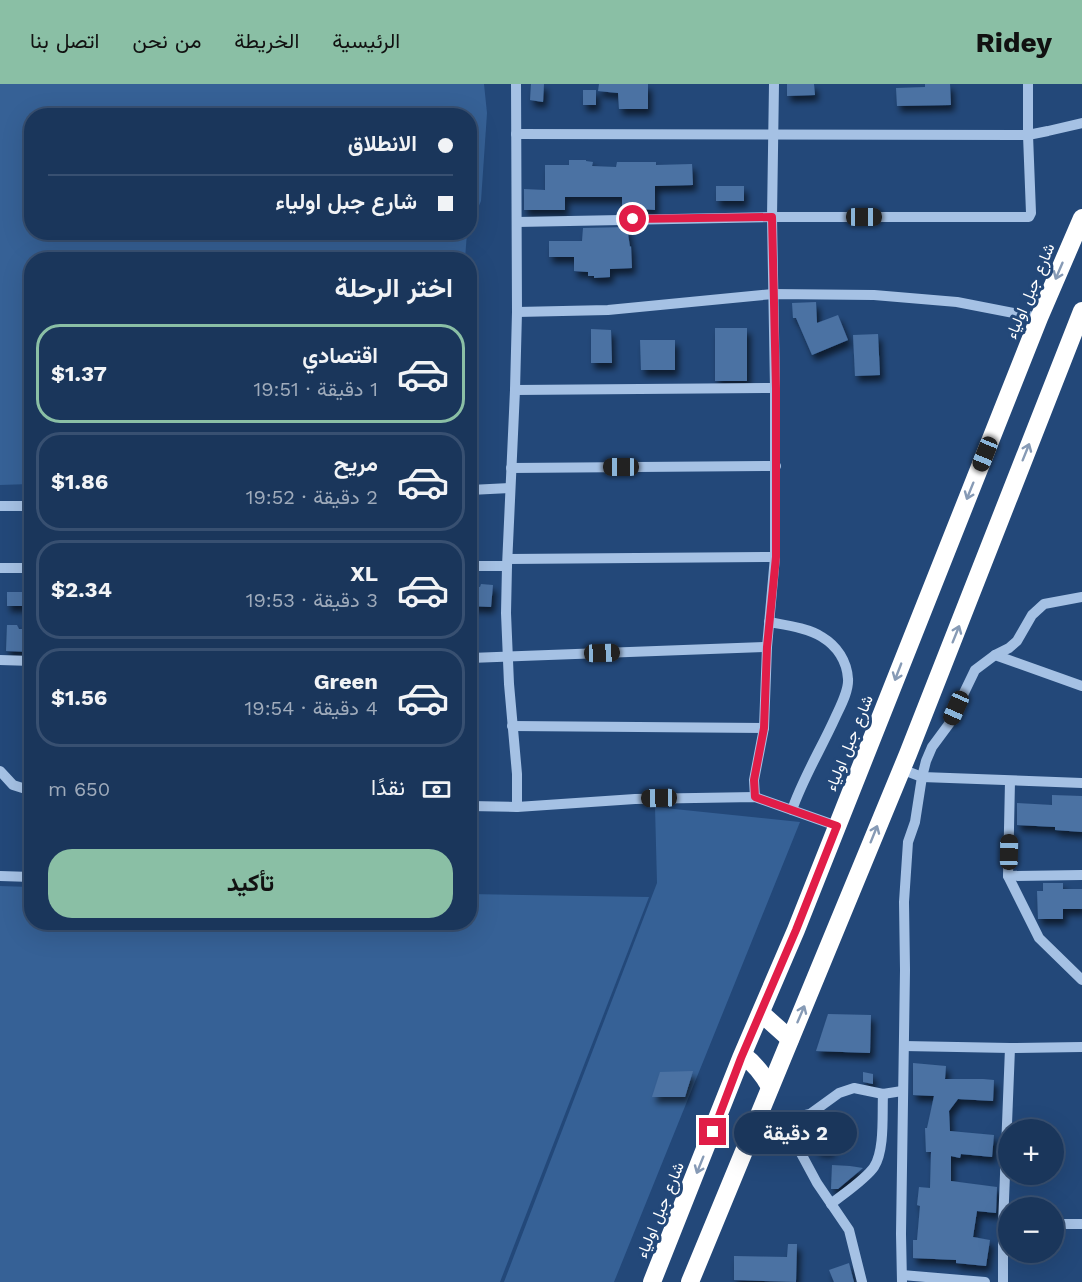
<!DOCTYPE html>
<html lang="ar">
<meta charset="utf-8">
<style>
body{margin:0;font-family:"Work Sans",Vazirmatn,sans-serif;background:#233e61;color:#f1f3f6;direction:rtl;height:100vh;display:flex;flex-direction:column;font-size:22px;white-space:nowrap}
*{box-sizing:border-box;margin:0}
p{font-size:20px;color:#9fabbb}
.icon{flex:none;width:33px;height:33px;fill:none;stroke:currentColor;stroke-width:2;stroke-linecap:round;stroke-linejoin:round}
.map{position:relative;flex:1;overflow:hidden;direction:ltr}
.drawer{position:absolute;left:24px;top:168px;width:453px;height:678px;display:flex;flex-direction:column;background:#1a365b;border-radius:24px;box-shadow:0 6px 24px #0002,0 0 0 2px #385071;direction:rtl}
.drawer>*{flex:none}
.top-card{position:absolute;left:24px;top:24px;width:453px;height:132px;border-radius:24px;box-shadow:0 6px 24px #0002,0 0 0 2px #385071;direction:rtl;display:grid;align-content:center;height:132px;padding:0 24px;background:#1a365b}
.tools{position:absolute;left:998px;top:1035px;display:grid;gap:12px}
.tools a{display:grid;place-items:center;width:66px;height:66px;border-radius:50%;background:#1a365b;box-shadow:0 6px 24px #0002,0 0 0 2px #385071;font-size:30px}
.end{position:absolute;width:27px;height:27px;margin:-14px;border:8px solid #e11d48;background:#fff;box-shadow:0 0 0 3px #fff}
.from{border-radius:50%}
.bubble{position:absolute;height:42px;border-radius:21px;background:#1a365b;box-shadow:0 6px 24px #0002,0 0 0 2px #385071;font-size:20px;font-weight:700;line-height:42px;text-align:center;direction:rtl}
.car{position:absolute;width:18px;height:36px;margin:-18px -9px;border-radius:8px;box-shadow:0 0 4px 2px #0007;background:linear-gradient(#222 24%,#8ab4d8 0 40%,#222 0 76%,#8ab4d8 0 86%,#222 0)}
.top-card b{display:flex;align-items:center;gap:21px;height:57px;font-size:22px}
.top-card b+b{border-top:2px solid #385071}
.top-card i{width:15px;height:15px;background:#f1f3f6}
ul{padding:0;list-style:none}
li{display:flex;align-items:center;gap:18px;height:99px;margin:0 12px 9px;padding:0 12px;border:3px solid #385071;border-radius:24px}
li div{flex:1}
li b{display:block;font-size:22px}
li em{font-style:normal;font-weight:700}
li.current{border-color:#8abfa5}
li>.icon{width:54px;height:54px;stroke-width:1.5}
h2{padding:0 24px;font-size:27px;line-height:72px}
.pay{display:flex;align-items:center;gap:15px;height:66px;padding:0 24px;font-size:22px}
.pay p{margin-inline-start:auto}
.cta{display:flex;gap:12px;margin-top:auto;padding:12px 24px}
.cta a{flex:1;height:69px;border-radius:24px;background:#8abfa5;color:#111;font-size:24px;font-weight:700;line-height:69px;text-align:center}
header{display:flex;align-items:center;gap:36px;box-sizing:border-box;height:84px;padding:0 30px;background:#8abfa5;color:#111}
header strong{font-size:28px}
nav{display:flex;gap:33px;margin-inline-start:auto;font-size:21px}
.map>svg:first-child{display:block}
.green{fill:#366196}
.building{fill:#4b72a3;filter:url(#shadow)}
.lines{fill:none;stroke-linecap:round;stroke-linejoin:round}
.minor{stroke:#a5c1e4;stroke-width:10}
.highway{stroke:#fff;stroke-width:18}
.oneway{stroke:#869ab5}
.route{stroke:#e11d48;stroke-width:8}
.labels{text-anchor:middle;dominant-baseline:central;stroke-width:6;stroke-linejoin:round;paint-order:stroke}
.street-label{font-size:16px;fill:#fff;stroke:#234879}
</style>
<header>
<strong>Ridey</strong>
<nav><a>الرئيسية</a><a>الخريطة</a><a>من نحن</a><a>اتصل بنا</a></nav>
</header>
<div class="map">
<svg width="1082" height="1198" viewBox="0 0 1082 1198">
<defs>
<filter id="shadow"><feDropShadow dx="3.5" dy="6" stdDeviation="3" flood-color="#0009"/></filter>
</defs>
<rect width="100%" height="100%" fill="#234879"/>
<g class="green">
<path d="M0,0h484l3,29 -6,88 -11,26v-111h-438v116l435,1 -2,26 -433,1 -1,224 -31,1z"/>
<path d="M655,723l145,15 -186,460h-110l153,-399z"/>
<path d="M0,802l31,1 1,35h438v-28l179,3 -149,385h-500z"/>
</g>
<g class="building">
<path d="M531,0h13l-1,18 -13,-2z"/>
<path d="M599,0h49v25h-29l-1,-16 -20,-2z"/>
<path d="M787,0h27l1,11 -28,1z"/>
<path d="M925,0h25l1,21 -54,1 -1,-18 29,-1z"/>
<rect x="583" y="6" width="13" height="15"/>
<path d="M569,76h17v1l7,1 -1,4 24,1 1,-5h39v3l36,-1 1,21 -38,1v24l-14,-1v3h-19v-15h-57v13h-41v-21l21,1v-25h24z"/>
<rect x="716" y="102" width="28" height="15"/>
<path d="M627,143l3,20 1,-1 1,22 -22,1v8l-16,1v-2h-6v-4l-14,-1v-14h-25v-16h33l1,-13z"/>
<path d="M816,218l1,21 21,-8 10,25 -36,15 -16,-37h-3l-1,-15z"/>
<rect x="715" y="244" width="32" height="53"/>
<path d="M591,245l20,1 1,33h-21z"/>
<path d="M878,250l2,41 -25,1 -2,-41z"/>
<path d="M640,256h35v30h-34z"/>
<path d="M481,500l12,1 -2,22 -21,-1v-11l1,1 1,-10 8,1z"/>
<rect x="7" y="508" width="19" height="14"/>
<path d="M7,541h10l2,4h13v23l-26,-1z"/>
<path d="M1052,711l30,1v36l-27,-2v-3l-38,-2v-22l35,2z"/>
<path d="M1043,799h20v6h19v20h-19v10h-25l-1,-28h6z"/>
<path d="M828,930l43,1 -1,38 -54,-2z"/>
<path d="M913,979l33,3 -1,13h38l11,1 -1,21 -35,-2 -9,12 1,20 44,4 -2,22 -31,-3 -1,4 -9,-2v25l46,6 -1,26 -19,-2 -4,26 17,3 -4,26 -30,-3v-3l-43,-2v-18h4l3,-34 -3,-1 2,-18 11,1 1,-36h-5l-1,-24h2l7,-32 -21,-1z"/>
<path d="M693,987l-8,26h-33l8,-25z"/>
<path d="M863,988l10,2v10l-10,-2z"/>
<path d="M817,1034h15l-1,33 -15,-1v-7l-5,-3 1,-19z"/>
<path d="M832,1081l18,1 13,2 -25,21h-7z"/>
<path d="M788,1160h9l-1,38 -62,-2v-24l53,1z"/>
<path d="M849,1179l5,19h-20l-5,-12z"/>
</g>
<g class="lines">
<g class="minor">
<path d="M516,0l1,228 -2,78 -8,176 -1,47 3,71 8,90v33"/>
<path d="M516,50l512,1 20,-4 34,-8"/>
<path d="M517,138l255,-5h257l2,-4 -3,-78v-51"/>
<path d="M517,228l91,-2 165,-16 101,1 83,7 82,16"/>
<path d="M515,306l260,-2"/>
<path d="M511,384l265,-2"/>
<path d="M470,406l40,-2"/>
<path d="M0,422h32"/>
<path d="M508,475l267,-2"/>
<path d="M470,482h37"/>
<path d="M0,484h32"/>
<path d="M769,538c16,3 40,6 53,15 15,9 25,24 26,42 1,12 -8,28 -13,39 -14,31 -32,60 -43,92"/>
<path d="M995,571l87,31"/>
<path d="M470,574l297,-11"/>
<path d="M0,576l32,1"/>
<path d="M512,642l252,2"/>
<path d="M901,685l21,8 160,6"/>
<path d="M0,687l13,14 19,6"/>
<path d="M1010,697l-2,95 31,62 43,42"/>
<path d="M755,713l-1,-17 10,-52 3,-81 8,-90v-169l-3,-171 2,-133"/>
<path d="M470,722l47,1 118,-8 120,-2 82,29"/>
<path d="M0,792l32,1"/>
<path d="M1008,792l74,-1"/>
<path d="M904,962l106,2 72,-1"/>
<path d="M757,1033l26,3 27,-6 29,-21 15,-5 29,6 19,-3"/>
<path d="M783,1036l34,63 32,47 13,52"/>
<path d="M831,1120c11,-9 35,-25 43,-37 11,-17 8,-53 9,-73"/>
<path d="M1053,1140h29"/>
<path d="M902,1191l83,7"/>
<path d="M902,1198l-1,-48 4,-264 -1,-68 4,-60 7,-20 7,-45 4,-16 6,-14 17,-23 26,-54 20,-15 14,-7 8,-7 15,-26 12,-11 38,-7"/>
<path d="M1003,1198v-57l7,-177"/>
</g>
<g class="highway">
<path d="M762,930l28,25"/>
<path d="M743,971c12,9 20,19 27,32"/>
<path d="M652,1198l89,-224 55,-128 243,-612 43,-100"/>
<path d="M690,1198l218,-528 174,-443"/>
</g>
</g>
<defs><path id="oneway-shaft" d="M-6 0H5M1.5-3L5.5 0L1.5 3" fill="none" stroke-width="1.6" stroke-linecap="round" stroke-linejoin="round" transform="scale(1.5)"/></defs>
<g class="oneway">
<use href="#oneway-shaft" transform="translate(1059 187) rotate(113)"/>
<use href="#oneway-shaft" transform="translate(1026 368) rotate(-68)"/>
<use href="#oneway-shaft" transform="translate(970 407) rotate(112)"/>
<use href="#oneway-shaft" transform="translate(956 550) rotate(-68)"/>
<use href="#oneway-shaft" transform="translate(898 588) rotate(111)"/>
<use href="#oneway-shaft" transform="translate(874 750) rotate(-68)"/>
<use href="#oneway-shaft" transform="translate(801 930) rotate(-67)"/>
<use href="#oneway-shaft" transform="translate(700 1081) rotate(112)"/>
</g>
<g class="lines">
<path class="route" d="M633,135l139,-2 4,171v169l-9,90 -3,81 -10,52 1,17 82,29 -41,104 -55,128 -28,74"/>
</g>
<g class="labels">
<g class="street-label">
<text transform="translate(1030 207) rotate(-67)">شارع جبل اولياء</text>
<text transform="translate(849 659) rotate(-68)">شارع جبل اولياء</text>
<text transform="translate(660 1126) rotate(-68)">شارع جبل اولياء</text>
</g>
</g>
</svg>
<div class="tools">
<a>+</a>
<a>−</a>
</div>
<i class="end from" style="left:633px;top:135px"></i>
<i class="end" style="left:713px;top:1048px"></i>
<div class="bubble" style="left:734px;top:1028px;width:123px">2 دقيقة</div>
<i class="car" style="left:864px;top:133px;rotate:90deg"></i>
<i class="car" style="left:985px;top:370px;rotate:202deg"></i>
<i class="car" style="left:621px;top:383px;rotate:270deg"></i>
<i class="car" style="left:602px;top:569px;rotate:88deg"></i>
<i class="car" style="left:956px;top:624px;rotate:204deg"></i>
<i class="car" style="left:659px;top:714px;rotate:269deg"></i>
<i class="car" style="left:1009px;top:768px;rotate:1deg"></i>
<div class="top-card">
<b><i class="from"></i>الانطلاق</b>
<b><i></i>شارع جبل اولياء</b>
</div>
<section class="drawer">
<h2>اختر الرحلة</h2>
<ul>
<li class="current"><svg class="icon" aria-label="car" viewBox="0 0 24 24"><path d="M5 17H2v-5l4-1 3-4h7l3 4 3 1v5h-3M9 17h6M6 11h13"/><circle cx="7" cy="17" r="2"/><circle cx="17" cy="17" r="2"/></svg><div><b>اقتصادي</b><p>1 دقيقة · 19:51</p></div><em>$1.37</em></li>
<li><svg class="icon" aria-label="car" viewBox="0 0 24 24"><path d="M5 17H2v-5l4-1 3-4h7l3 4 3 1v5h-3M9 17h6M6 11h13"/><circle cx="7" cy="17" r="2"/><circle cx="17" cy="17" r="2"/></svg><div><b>مريح</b><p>2 دقيقة · 19:52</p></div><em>$1.86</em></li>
<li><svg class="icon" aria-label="car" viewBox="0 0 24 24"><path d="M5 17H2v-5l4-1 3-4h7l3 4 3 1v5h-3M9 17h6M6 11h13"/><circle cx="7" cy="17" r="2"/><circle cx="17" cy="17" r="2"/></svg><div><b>XL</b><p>3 دقيقة · 19:53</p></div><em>$2.34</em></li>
<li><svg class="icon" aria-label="car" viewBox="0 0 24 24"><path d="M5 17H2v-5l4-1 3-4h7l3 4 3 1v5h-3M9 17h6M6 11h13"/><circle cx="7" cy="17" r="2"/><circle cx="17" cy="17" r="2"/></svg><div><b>Green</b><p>4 دقيقة · 19:54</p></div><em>$1.56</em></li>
</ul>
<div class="pay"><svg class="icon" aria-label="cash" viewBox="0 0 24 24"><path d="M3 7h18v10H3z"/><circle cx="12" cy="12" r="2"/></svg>نقدًا<p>650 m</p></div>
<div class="cta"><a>تأكيد</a></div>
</section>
</div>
